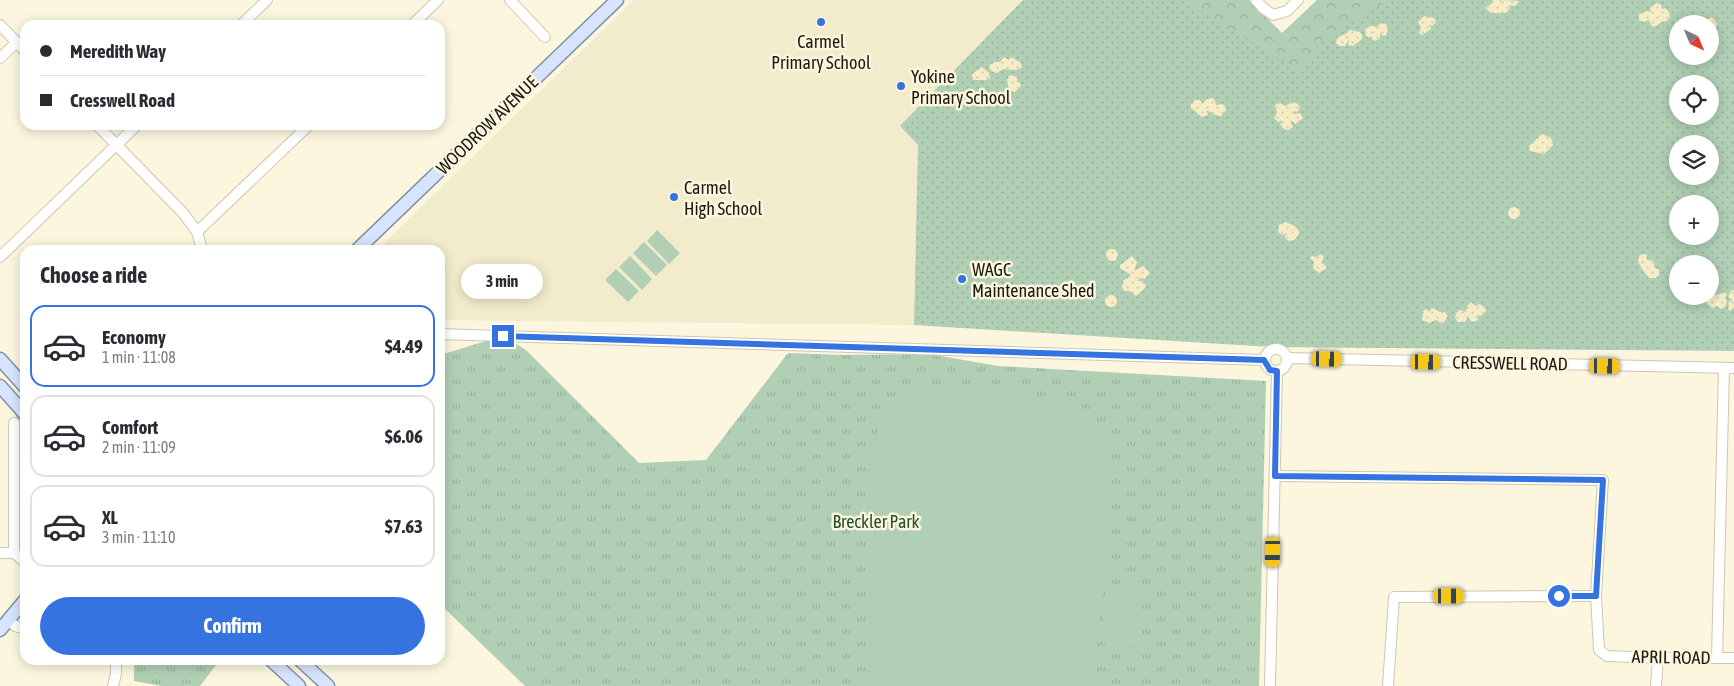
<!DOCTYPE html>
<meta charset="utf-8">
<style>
body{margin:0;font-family:"Asap Condensed",sans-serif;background:#f7f7f7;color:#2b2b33;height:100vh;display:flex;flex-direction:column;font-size:19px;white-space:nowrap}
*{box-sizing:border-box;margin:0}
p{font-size:16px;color:#7c7c81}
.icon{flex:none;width:28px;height:28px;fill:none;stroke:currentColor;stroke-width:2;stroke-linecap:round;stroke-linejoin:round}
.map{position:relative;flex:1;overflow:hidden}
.panel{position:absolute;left:20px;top:245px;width:425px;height:420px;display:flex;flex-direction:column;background:#fff;border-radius:15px;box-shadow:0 2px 12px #0003}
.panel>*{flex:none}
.guide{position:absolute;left:20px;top:20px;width:425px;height:110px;border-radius:15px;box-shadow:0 2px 12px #0003;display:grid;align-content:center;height:110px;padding:0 20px;background:#fff}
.needle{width:32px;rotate:136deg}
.fabs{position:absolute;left:1669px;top:15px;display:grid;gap:10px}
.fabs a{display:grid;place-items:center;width:50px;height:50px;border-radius:50%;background:#fff;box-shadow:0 2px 12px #0003;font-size:25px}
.end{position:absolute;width:22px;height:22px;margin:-11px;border:6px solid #3573e1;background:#fff;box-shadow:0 0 0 2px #fff}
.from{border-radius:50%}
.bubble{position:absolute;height:35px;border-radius:18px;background:#fff;box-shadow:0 2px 12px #0003;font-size:16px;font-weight:700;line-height:35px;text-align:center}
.car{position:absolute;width:15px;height:30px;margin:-15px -8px;border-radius:6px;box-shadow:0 0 4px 1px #0007;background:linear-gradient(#f5c518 24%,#345 0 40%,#f5c518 0 76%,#345 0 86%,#f5c518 0)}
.guide b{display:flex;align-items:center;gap:18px;height:48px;font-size:19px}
.guide b+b{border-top:1px solid #e1e1e2}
.guide i{width:12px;height:12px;background:#2b2b33}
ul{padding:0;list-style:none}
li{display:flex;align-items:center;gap:15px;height:82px;margin:0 10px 8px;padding:0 10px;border:2px solid #e1e1e2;border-radius:15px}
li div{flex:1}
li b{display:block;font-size:19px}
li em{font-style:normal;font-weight:700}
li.selected{border-color:#3573e1}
li>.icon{width:45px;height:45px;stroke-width:1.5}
h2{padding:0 20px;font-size:22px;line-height:60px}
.button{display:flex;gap:10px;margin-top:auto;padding:10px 20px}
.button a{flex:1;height:58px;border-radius:30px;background:#3573e1;color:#fff;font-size:20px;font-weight:700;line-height:58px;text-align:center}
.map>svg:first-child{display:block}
.built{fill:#f2eccc}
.grass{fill:url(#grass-dots);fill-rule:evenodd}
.forest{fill:url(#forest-crowns)}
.sand{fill:url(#sand-dots)}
.park{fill:url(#park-tufts)}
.pitch{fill:#b0cfb4}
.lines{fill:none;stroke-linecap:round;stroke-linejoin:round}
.minor-casing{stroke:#ccc8b0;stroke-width:12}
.major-casing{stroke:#8291aa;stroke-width:15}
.minor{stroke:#fff;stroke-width:10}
.major{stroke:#d6e4fe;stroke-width:12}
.route{stroke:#3573e1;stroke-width:6}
.poi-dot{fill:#3573e1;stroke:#fbf6dd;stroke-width:2}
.labels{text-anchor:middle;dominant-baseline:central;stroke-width:5;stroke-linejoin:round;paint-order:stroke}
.poi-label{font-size:18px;fill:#1b1910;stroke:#fbf6dd;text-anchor:start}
.street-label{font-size:18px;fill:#1b1910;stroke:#fbf6dd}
.park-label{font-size:18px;fill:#22512c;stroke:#fbf6dd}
</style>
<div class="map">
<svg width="1734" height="686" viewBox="0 0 1734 686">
<defs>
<pattern id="grass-dots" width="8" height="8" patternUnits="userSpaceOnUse" patternTransform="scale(1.25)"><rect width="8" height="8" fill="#b0cfb4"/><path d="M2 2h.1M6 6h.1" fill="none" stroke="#97b19a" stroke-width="1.8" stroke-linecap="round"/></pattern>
<pattern id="forest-crowns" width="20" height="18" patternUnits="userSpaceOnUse" patternTransform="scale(1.25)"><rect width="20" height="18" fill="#b0cfb4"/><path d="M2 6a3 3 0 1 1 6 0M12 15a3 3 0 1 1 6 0" fill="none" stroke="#97b19a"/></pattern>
<pattern id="sand-dots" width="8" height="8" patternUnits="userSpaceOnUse" patternTransform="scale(1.25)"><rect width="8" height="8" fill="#f6ecc6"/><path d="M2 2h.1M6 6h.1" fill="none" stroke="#d2caa9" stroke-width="1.8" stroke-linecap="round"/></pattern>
<pattern id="park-tufts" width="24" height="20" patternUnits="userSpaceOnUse" patternTransform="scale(1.25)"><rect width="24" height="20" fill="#b0cfb4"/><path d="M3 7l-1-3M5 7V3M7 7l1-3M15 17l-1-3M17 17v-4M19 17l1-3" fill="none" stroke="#97b19a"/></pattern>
</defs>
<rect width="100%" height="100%" fill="#fbf6dd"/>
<path class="built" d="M634,0h388l-121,126 17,19 -4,180 -474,-5v-70h-63z"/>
<path class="grass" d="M1023,0h188l71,44 45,-44h407v351l-463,-4 -357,-22 4,-180 -18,-19zM1678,24h32v32h-32zM1678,84h32v32h-32zM1678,144h32v32h-32zM1678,204h32v32h-32zM1678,264h32v32h-32z"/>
<path class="forest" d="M1182,0h67l33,33 35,-33h71l-64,40 -24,31z"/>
<g class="sand">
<path d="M1493,0h7l1,4v-4l18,1 -4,5 -6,-1 1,3 -4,5h-15l-6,-5 2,-2 3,-1z"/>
<path d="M1657,3l4,2 1,4 3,-1 4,4 1,5 -3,4 -5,1 -8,5 -3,-2 -2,-5 -6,2 -4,-2v-6l8,-3 4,1 -1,-4z"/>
<path d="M1424,16l10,2 2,4 -4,4 -3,-2 2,5 -9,6 -3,-2 2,-6 -3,-5z"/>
<path d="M1712,17l5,7 -2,7h-5v-7h-12z"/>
<path d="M1381,23l5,1 2,4 -2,7 -3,1 -3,-3v5l-5,3 -3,-2v-3l-3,2 -3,-2 -1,-6 2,-3 5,-1 4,1z"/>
<path d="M1350,30l10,2 2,3v4l-9,7 -5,-1 1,-6 -4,7h-6l-3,-3 1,-5 10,-5z"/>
<path d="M1004,57l5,3 2,-3 10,6 1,4 -5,3 -14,-1 -6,4 -4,-1 -4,-4 1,-3 4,-3h6z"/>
<path d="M982,67l7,6 1,5 -4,2h-13l-1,-6z"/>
<path d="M1010,75l7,2 1,3 -2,2h3l2,4 -6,6 -6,-1 -2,-12z"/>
<path d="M1212,98l3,2 1,5 6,-1 3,2 1,4 -5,6h-3l-12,-6 2,5 -6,2 -11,-9v-4l4,-4h4l4,3 4,-4z"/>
<path d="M1293,102l5,2 2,4 -3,4 -3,-1v3l6,-1 3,5 -8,6 -5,-4 3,7 -4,3 -5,-1 -4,-5 3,-4 -5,2 -4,-4 3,-5 -2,-8 5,-2 5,3z"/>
<path d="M1542,134l8,3 3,5v3l-9,9 -14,-3 -1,-5z"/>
<circle cx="1514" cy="213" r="6"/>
<path d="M1285,222c9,3 21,8 9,18l-5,1 -4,-3v-2l3,-3 -5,2 -5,-3 1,-7z"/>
<circle cx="1112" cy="255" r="6"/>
<path d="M1321,254l3,3 -2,5 5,6 -8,5 -6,-5 1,-6 -4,-4 2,-2 4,1z"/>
<path d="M1643,254l4,1v5l7,1v6l5,3v5l-3,3h-7c-4,-5 -9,-11 -11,-18l1,-4z"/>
<path d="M1132,256l5,6 -3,9 9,-5 7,7 -5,6 -4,-1 -4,3h6l3,5 -4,5 -6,5 -7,-5h-5l-2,-4 1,-6 8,-6 -11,-7v-3z"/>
<path d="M1731,290h3v17l-4,4 -2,-2 1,-7 4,-2 -5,-3z"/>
<path d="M1723,292l4,2 -2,4 2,4 -2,5 -4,2 -4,-3 -4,2 -6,-4v-5l4,-5 7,1z"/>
<circle cx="1111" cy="301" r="6"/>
<path d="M1471,302l5,4 4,-2 5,4 1,3 -5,5 -4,-1 2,4 -3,2 -4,1 -4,-5 -3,5h-7l-3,-4 1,-5 4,-3 6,2 1,-6z"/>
<path d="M1432,308l8,4h5l3,4 -5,8 -7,-4 -7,3 -7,-3 1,-9 4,-2 2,3z"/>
</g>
<g class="park">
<path d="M503,336l23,14 113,113 67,-3 82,-107 56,2 85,-1 69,12 268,15 -7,305h-734l-85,-82v-249z"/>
<path d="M16,402l9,12v148l-11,-9z"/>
<path d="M134,660h86l-20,26h-39l-27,-5z"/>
</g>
<g class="pitch">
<path d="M657,230l23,23 -11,11 -22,-23z"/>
<path d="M644,242l23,23 -11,11 -23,-23z"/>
<path d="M630,256l22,23 -10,11 -23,-23z"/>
<path d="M616,269l23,22 -11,11 -23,-22z"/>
<path d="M933,387l72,3 64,16 37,24 3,113 -19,143h-224l-2,-12 8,-22v-201l9,-28 23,-30z"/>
<path d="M1105,588h35l-1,58 -36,-2z"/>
</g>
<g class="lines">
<g class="minor-casing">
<g id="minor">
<path d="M510,0l35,37"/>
<path d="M1256,0l7,8 10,7 14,-4 11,-11"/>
<path d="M0,25l25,26"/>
<path d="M241,25l26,-25"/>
<path d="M412,25l26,-25"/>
<path d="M0,58l17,-16"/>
<path d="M97,125l87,89 13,18 5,18"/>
<path d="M197,232l112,-107"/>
<path d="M0,257l137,-132"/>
<path d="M440,334l824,26"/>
<circle cx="1276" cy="360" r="11"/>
<path d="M1287,358l447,10"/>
<path d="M1275,476l328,4 -7,116 3,54 8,6 51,2h76"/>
<path d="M0,553h14l11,9"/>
<path d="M14,553v-130"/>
<path d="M9,620l6,6 10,3"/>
<path d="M1717,658l7,-290"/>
<path d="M113,686l3,-12v-14"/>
<path d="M1270,686l7,-315"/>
<path d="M1388,686l6,-89 202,-1"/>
<path d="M1656,686l2,-28"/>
</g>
</g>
<g class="major-casing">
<g id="major">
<path d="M357,250l260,-250"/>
<path d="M0,359l25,28"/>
<path d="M0,386l25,28"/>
<path d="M0,630l25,-30"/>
<path d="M271,660l28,26"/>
<path d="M300,660l28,26"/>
</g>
</g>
<use href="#minor" class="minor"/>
<use href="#major" class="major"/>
</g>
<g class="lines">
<path class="route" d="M503,336l761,24 6,10 7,1 -2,105 328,4 -7,116h-37"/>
</g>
<g class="poi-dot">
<circle cx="821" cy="22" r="5"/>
<circle cx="901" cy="86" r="5"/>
<circle cx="674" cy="197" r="5"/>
<circle cx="962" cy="279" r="5"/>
</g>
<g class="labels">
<g class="poi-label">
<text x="821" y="41" text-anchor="middle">Carmel<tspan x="821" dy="21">Primary School</tspan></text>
<text x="911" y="76">Yokine<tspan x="911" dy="21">Primary School</tspan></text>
<text x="684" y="187">Carmel<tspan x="684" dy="21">High School</tspan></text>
<text x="972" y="269">WAGC<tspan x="972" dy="21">Maintenance Shed</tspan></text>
</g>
<g class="street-label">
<text transform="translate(487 125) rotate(-44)">WOODROW AVENUE</text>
<text transform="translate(1510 363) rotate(1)">CRESSWELL ROAD</text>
<text transform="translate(1671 657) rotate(1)">APRIL ROAD</text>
</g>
<g class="park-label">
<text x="876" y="521">Breckler Park</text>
</g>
</g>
</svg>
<div class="fabs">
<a><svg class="needle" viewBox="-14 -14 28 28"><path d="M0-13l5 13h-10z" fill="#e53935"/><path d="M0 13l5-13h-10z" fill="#7c7c81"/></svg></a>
<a><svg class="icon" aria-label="locate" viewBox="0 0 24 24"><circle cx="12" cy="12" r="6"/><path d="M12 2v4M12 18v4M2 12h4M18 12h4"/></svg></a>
<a><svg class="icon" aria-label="layers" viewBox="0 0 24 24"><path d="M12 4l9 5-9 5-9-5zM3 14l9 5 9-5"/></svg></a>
<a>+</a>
<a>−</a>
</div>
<i class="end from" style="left:1559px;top:596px"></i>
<i class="end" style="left:503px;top:336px"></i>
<div class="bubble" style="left:461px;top:264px;width:82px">3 min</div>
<i class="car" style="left:1327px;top:359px;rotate:91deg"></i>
<i class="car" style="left:1426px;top:362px;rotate:91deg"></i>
<i class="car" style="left:1605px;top:366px;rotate:91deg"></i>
<i class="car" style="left:1273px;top:552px;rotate:181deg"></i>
<i class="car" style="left:1449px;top:596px;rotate:90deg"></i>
<div class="guide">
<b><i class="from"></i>Meredith Way</b>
<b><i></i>Cresswell Road</b>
</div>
<section class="panel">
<h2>Choose a ride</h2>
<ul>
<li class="selected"><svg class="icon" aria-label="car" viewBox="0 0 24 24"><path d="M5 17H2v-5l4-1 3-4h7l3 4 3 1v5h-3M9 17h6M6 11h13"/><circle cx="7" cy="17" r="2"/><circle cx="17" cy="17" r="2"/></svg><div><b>Economy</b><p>1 min · 11:08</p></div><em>$4.49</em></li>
<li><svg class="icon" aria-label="car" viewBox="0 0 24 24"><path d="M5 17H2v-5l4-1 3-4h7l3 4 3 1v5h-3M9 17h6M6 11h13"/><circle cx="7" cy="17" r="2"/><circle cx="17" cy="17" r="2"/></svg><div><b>Comfort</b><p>2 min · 11:09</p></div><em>$6.06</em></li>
<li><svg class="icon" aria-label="car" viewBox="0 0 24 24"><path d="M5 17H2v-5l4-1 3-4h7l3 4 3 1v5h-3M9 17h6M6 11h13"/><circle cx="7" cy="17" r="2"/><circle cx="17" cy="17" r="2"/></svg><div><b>XL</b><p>3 min · 11:10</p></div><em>$7.63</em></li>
</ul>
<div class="button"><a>Confirm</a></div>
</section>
</div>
